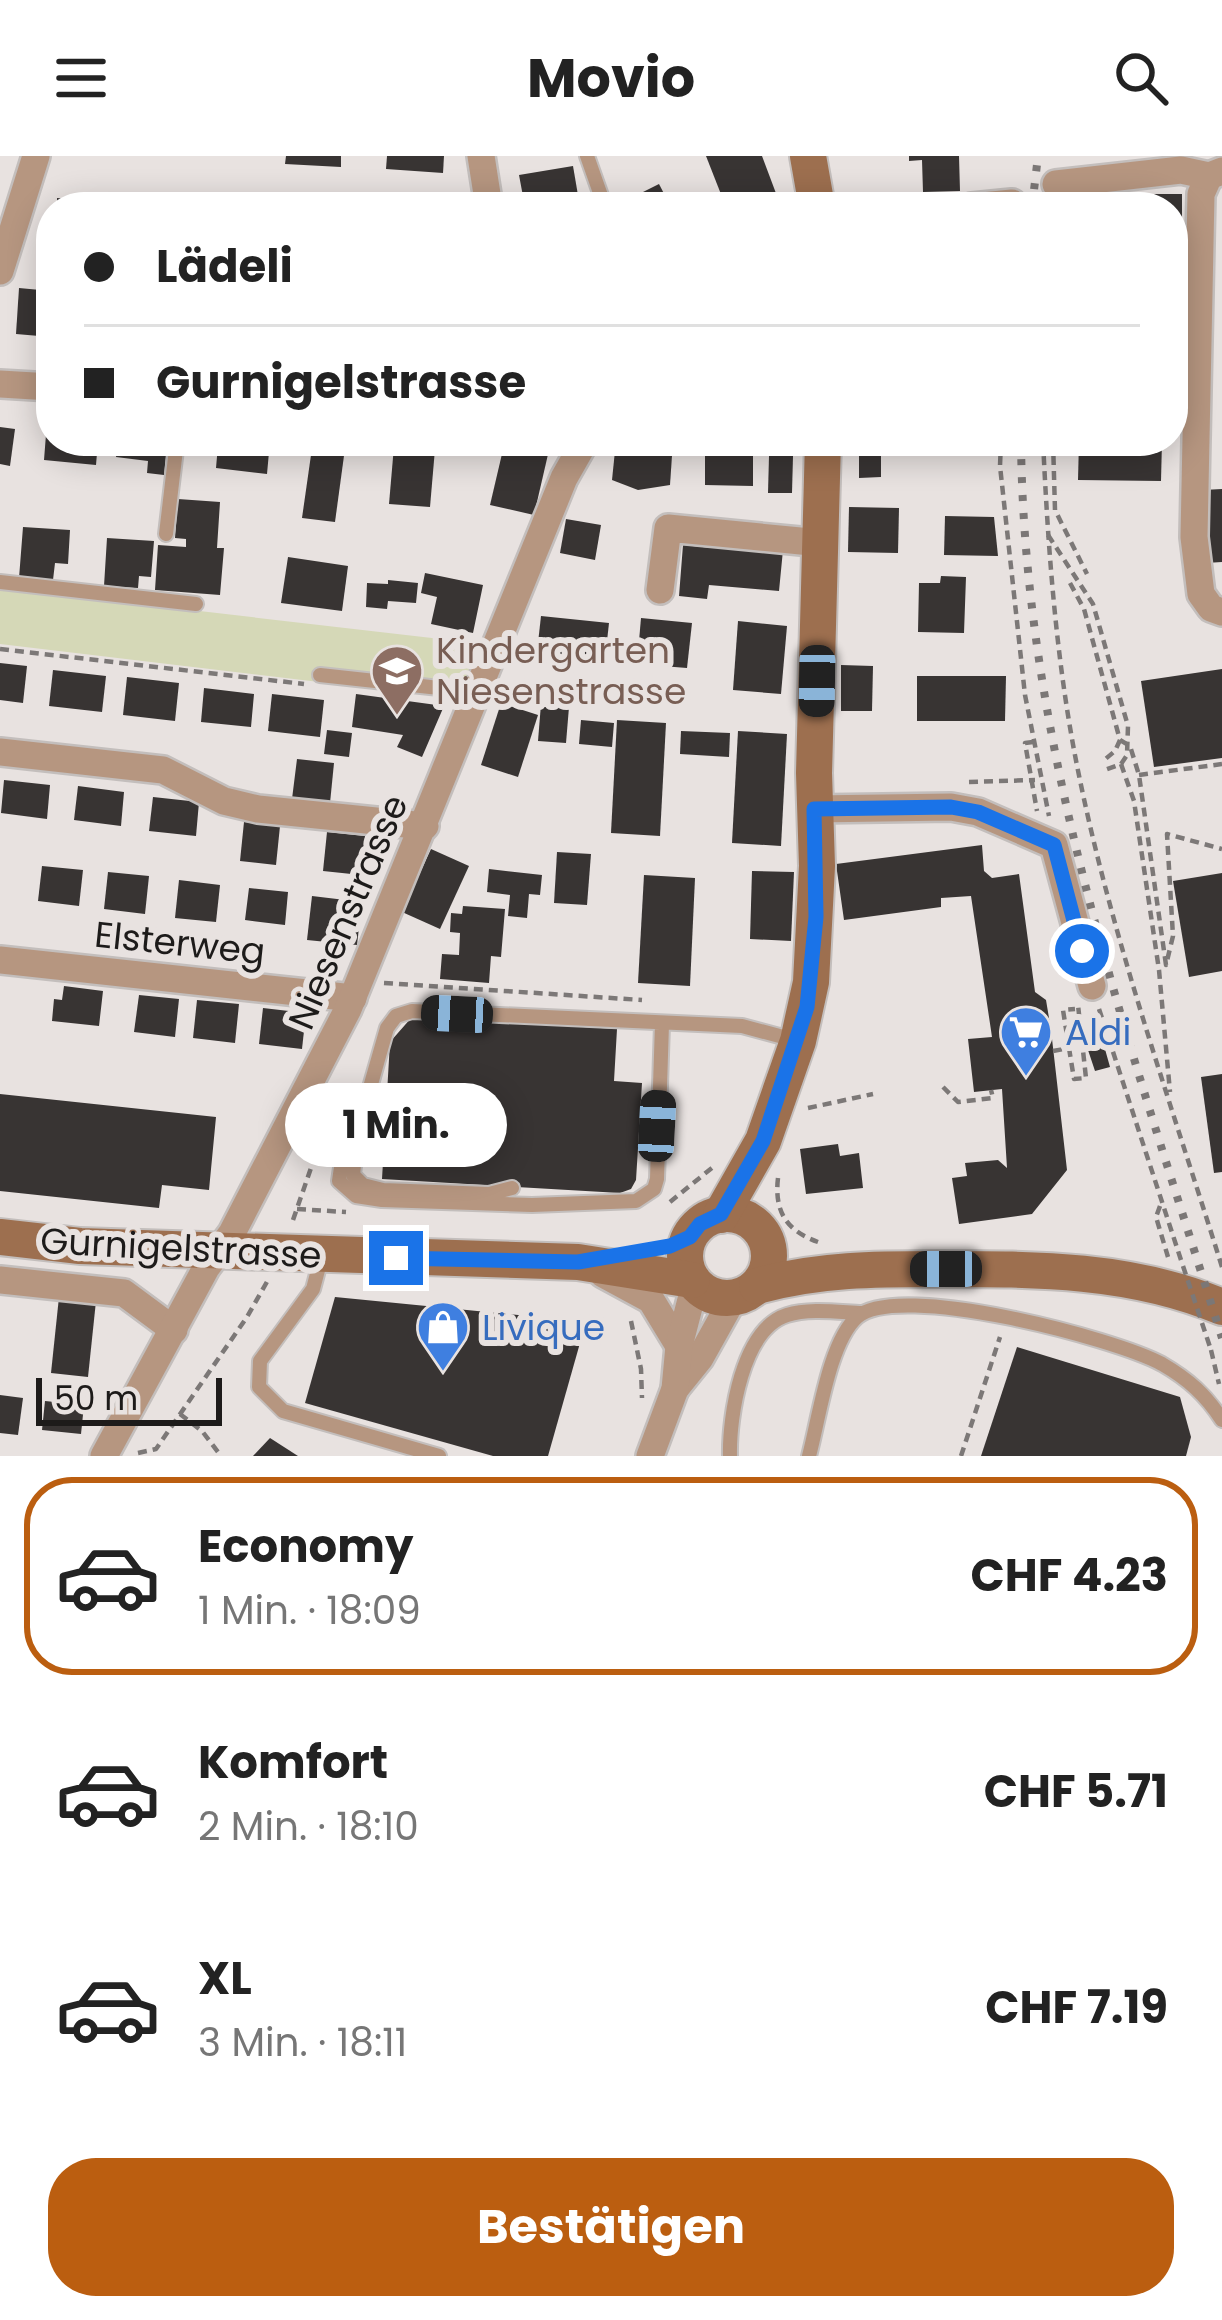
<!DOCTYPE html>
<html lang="de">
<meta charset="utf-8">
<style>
body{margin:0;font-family:Poppins,sans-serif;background:#f6f6f6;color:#222;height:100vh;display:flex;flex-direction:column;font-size:45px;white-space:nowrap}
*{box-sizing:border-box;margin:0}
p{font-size:39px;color:#767676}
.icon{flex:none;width:66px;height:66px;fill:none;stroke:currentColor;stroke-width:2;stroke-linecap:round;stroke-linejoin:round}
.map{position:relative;height:1300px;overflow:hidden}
.details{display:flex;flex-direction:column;background:#fff;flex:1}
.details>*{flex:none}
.banner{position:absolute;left:36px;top:36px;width:1152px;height:264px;border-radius:48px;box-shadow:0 6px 30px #0003;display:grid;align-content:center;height:264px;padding:0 48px;background:#fff}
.scale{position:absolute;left:36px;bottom:30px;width:186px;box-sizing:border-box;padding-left:12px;border:6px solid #1d1b1a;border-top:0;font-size:33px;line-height:42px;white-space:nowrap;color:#1d1b1a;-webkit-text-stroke:9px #e8e2e0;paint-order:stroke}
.end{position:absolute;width:54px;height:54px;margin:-27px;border:15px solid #1a73e8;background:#fff;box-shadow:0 0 0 6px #fff}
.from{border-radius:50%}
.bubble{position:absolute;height:84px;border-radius:42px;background:#fff;box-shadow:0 6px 30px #0003;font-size:39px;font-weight:700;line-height:84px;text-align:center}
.car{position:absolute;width:36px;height:72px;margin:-36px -18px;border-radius:15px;box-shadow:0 0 9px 3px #0007;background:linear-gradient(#222 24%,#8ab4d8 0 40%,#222 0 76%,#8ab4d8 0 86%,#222 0)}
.banner b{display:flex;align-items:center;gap:42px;height:114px;font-size:45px}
.banner b+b{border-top:3px solid #e0e0e0}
.banner i{width:30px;height:30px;background:#222}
ul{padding:21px 0 0;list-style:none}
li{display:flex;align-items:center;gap:36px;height:198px;margin:0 24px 18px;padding:0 24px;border:6px solid transparent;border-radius:48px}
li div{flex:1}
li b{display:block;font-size:45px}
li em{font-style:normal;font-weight:700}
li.on{border-color:#bb5e10}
li>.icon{width:108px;height:108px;stroke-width:1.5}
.primary-button{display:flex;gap:24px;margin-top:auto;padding:24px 48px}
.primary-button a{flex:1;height:138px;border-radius:48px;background:#bb5e10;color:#fff;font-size:48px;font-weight:700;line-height:138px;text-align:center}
header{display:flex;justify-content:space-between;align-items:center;height:156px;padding:0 48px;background:#fff;font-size:54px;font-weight:700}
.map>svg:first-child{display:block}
.green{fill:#d5d8b7}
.building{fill:#383433}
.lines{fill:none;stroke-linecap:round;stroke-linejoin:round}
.lane-casing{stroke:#c3bebc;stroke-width:18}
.street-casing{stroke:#c3bebc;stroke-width:32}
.secondary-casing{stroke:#c3bebc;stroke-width:40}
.path{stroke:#7c7877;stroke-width:4.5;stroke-dasharray:9 6;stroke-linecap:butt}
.lane{stroke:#b69680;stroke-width:14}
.street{stroke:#b69680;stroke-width:27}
.secondary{stroke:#9d6f4f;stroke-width:36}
.rail{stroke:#7b7776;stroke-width:8;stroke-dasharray:6 12;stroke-linecap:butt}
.path-bridge{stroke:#7c7877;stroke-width:4.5;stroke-dasharray:9 6;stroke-linecap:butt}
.route{stroke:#1a73e8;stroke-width:15}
.labels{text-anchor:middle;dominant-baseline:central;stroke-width:12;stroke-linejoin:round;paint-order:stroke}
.education-label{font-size:36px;fill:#785e54;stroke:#e8e2e0;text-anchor:start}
.street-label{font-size:36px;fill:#1d1b1a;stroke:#e8e2e0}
.shop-label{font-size:36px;fill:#366cbe;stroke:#e8e2e0;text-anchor:start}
</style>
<header><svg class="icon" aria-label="menu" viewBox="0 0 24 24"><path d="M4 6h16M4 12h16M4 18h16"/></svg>Movio<svg class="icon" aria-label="search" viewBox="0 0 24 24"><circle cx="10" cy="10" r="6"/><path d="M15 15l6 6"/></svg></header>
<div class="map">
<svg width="1222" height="1300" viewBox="0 0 1222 1300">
<rect width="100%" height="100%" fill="#e8e2e0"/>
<path class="green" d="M0,432l484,56 -18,39 -146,-14 -1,13 -319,-38z"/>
<g class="building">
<path d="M286,0h55v11l-56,-3z"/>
<path d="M387,0h57l-1,17 -57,-4z"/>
<path d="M706,0h56l15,40 -26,11h-25z"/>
<path d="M909,0h50l1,35 -37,1 -1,-32 -13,1z"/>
<path d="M573,10l7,41h-55l-6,-32z"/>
<path d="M659,28l12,23h-50l-2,-3z"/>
<path d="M1131,38h51v43h-9v-30h-42z"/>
<path d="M57,42l50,4v5h-50z"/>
<path d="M19,132l32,3v46l-35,-3z"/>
<path d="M48,253h3v32h47l-2,24 -52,-5z"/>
<path d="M0,271l15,2 -5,37 -10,-2z"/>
<path d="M118,285l49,2 -3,32 -17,-2 1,-12 -32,-4z"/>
<path d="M226,285h44l-3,33 -51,-6 2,-23 7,1z"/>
<path d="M313,285h33l-11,81 -33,-4z"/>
<path d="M505,285l44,9 -15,65 -44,-10z"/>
<path d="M616,285h57l-3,44 -32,5 -26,-10z"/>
<path d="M859,285h22v36l-22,1z"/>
<path d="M904,285h48v10l-48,-2z"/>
<path d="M1079,285h83l-1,40 -83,-1z"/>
<path d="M394,290l41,3 -5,58 -41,-3z"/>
<path d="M705,290l48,1v39l-48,-1z"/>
<path d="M769,300h24l-1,37h-24z"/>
<path d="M1222,333v73l-16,1 -3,-73z"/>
<path d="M178,343l42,3 -3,46h7l-4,47 -65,-5 3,-45 28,2v-8l-11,-1z"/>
<path d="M849,351l50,1 -1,45 -50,-1z"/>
<path d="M945,360l49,1 4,39 -54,-1z"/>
<path d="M566,363l35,6 -6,35 -35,-7z"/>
<path d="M23,371l47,3 -2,34 -13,-1 -2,17 -34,-2z"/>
<path d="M107,382l47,3 -3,36 -12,-1 -1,12 -34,-2z"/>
<path d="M712,388l71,6 -4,41 -70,-6 -2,14 -28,-3 4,-51 29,3z"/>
<path d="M288,401l60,9 -6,45 -61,-8z"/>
<path d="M425,417l58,12 -10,48 -42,-9 6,-27 -16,-4z"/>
<path d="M941,420l25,1 -2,56 -46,-1 1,-49h21z"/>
<path d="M388,424l30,3 -2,20 -28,-2 -1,8 -21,-2 1,-24 21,1z"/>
<path d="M541,460l68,7 -4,36 -68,-7z"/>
<path d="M641,462l51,5 -5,45 -50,-4z"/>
<path d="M738,465l49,5 -6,68 -48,-4z"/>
<path d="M0,507l27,3 -4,37 -23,-3z"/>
<path d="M841,509l32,1 -1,45h-31z"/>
<path d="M1222,513v89l-68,9 -13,-86z"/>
<path d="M53,514l53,6 -4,36 -53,-6z"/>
<path d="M917,520h89l-1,45h-88z"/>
<path d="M127,521l52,6 -4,38 -52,-6z"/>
<path d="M204,532l50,6 -3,33 -50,-5z"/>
<path d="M272,538l52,6 -4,37 -52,-6z"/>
<path d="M356,538l88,12 -22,51 -25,-10 6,-12 -51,-8z"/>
<path d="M501,547l37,12 -20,62 -37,-12z"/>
<path d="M541,548l28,3 -3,36 -28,-2z"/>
<path d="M581,564l33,3 -2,24 -33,-3z"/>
<path d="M617,564l49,3 -6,113 -49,-3z"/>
<path d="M327,574l25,3 -3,24 -25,-3z"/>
<path d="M681,575l49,2 -1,24 -49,-3z"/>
<path d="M738,575l49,3 -6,112 -49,-3z"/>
<path d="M297,603l37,4 -4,40 -38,-4z"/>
<path d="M4,624l46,5 -3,34 -46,-6z"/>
<path d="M78,630l46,6 -3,34 -47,-6z"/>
<path d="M153,641l46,5 -3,34 -47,-5z"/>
<path d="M244,666l36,4 -4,39 -36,-4z"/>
<path d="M327,676l38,4 -4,39 -38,-4z"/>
<path d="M982,689l2,26 8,7 27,-4 16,118 11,8 5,30 16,140 -35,44 -73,10 -7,-46 15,-2 -2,-13 33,-3 9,8 -5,-79 -28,3 -6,-53 24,-2 -21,-141 -30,2v9l-97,13 -8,-56z"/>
<path d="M431,693l38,17 -29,63 -38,-17z"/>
<path d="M557,696l34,2 -4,51 -33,-2z"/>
<path d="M42,710l41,4 -4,36 -41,-5z"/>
<path d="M489,713l53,6 -2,20 -11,-1 -2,24 -19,-2 2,-21 -23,-3z"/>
<path d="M752,715l42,1 -3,69 -41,-2z"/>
<path d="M108,716l41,4 -4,38 -41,-5z"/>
<path d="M1222,717v98l-33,6 -16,-96z"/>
<path d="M644,719l51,3 -5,108 -52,-3z"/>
<path d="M179,724l41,5 -4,37 -41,-4z"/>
<path d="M249,732l39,4 -3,33 -40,-5z"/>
<path d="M312,740l50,6 -5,43 -50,-5z"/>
<path d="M463,750l42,3 -4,48 -10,-1 -2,27 -49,-4 2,-25 17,1 1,-22 -10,-1 1,-19 11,1z"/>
<path d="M64,830l39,5 -4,35 -47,-5 2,-22 8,1z"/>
<path d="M139,839l40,4 -4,38 -41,-5z"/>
<path d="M197,844l42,4 -4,39 -42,-5z"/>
<path d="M263,852l43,5 -4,36 -43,-5z"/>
<path d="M412,861l205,12 -3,52 28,2 -6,97 -5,9 -11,4 -238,-14 8,-137z"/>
<path d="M1103,886l7,25 -15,4 -8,-24z"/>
<path d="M1222,918v98l-8,1 -13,-96z"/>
<path d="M0,938l216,23 -7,73 -47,-5 -3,23 -159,-17z"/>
<path d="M838,988l2,12 19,-3 4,35 -57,6 -6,-45z"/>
<path d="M59,1141l37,4 -8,76 -37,-4z"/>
<path d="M335,1141l234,23 11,14v9l-32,113h-55l-188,-53z"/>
<path d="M1017,1191l163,50 11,40 -5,19h-205z"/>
<path d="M0,1239l23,3 -5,37 -18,-2z"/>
<path d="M45,1245l39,4 -3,29 -39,-4z"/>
<path d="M270,1282l28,18h-45z"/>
</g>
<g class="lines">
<g class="lane-casing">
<g id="lane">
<path d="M587,0l18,51"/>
<path d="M1079,51l8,-26"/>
<path d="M1173,152h25"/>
<path d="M166,378l11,-93"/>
<path d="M0,426l196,22"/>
<path d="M320,519l156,17"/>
<path d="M662,868l-5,155 -3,10 -18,12 -104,4 -150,-5 -26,-4 -17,-15 4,-27 18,-35 26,-91 9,-12 16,-5 330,15 56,15"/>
<path d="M357,980l-4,39 10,10 20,5 106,4 23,-6"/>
<path d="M322,1099l-9,34 -53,72 -1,26 24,24 156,45"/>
<path d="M730,1300c-1,-39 12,-127 57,-141 22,-7 51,-3 75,-2"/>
<path d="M809,1300c10,-37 20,-114 48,-139 41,-36 257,21 305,47 26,15 44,31 60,56"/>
</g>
</g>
<g class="street-casing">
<g id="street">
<path d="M481,0l8,51"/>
<path d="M1209,20l-8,18 -7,343 7,57 10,14 11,4"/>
<path d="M1056,28l125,-14 28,6 13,-5"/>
<path d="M972,51l40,-4"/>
<path d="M0,115l36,-115"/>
<path d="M0,228l51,3"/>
<path d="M660,434l8,-62 153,15"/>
<path d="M0,596l163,18 61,31 34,8 167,17"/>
<path d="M814,653l137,-2 27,5 76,33 38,141"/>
<path d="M0,804l353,38"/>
<path d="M603,1118l48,26 28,46"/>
<path d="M0,1124l124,13 50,37"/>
<path d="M675,1233l25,-31 34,-61"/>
<path d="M104,1300l102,-188 26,-35 116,-224 216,-531 21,-37"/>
<path d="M650,1300l25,-67 4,-43 16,-62"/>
</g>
</g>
<g class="secondary-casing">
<g id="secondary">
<path d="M808,0l9,51"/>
<circle cx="727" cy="1100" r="42"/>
<path d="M721,1059l42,-74 35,-100 13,-59 6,-116 -3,-93 9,-332"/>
<path d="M0,1081l80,9 498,16 114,18"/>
<path d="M757,1130c62,-17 119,-17 183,-17 96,0 192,0 282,38"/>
</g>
</g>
<g class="path">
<path d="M1001,285l-1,25 25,229 24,121"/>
<path d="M1043,285c5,104 12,206 31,309 33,175 95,347 148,517"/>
<path d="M1053,285l2,69 32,64"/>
<path d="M1048,379l45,69 35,122 -1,29 -6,9 -19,7"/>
<path d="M1070,427l14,26 36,131 -5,11 -12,10"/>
<path d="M0,493l304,35"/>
<path d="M1120,584l10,6 9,29 27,190 7,-29 -6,-102 55,15"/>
<path d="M1033,586l-8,1 12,68"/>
<path d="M1121,608l13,37 25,169 11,122"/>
<path d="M1139,619l83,-11"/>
<path d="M969,626l66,-2"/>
<path d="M384,827l258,17"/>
<path d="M1099,853l82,251"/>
<path d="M1069,892l5,31 12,-1 -8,-73"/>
<path d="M1053,895l16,-3 -6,-38 12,-1"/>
<path d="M943,931l15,15 35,-4 -2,-8"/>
<path d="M808,952l65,-14"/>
<path d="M778,1022c-4,34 9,53 40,64"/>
<path d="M670,1046l43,-35"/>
<path d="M1160,1050l-4,11 12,40"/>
<path d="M297,1053l49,3"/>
<path d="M293,1064l47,-136"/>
<path d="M631,1165l10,48 1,29"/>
<path d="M1211,1194l8,34"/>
<path d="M180,1258l22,17 19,25"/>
<path d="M138,1297l18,-4 91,-132 21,-37"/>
<path d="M961,1300l39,-119"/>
</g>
<use href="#lane" class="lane"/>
<use href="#street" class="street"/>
<use href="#secondary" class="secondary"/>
<g class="rail">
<path d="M1032,51l6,-51"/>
<path d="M1021,285c3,311 109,604 201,897"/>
</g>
<path class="path-bridge" d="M1183,1110l28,84"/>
</g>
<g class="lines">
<path class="route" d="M396,1102l182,4 92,-16 20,-9 10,-13 21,-10 42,-73 44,-134 9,-90 -2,-108 137,-2 27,5 76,33 28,106"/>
</g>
<defs>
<g id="school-pin" transform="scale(2.7)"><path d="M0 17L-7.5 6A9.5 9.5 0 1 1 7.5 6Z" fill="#8d6e63" stroke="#e8e2e0"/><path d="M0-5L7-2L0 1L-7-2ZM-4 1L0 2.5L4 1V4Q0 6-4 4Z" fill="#fff"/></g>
<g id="supermarket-pin" transform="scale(2.7)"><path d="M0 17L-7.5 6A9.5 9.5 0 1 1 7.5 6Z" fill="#3f7fe0" stroke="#e8e2e0"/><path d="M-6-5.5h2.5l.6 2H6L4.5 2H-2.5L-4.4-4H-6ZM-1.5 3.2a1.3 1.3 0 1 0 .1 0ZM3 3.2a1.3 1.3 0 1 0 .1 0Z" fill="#fff"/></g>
<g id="shop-pin" transform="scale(2.7)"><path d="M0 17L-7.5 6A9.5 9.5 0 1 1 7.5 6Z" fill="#3f7fe0" stroke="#e8e2e0"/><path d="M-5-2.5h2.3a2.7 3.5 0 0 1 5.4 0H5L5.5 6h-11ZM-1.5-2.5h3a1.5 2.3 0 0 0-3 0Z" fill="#fff"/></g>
</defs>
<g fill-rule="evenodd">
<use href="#school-pin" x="397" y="515"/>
<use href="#supermarket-pin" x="1026" y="876"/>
<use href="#shop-pin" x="443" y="1171"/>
</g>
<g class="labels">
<g class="education-label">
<text x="436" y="494">Kindergarten<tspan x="436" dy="41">Niesenstrasse</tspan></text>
</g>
<g class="street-label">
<text transform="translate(348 756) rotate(-67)">Niesenstrasse</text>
<text transform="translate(180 787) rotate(6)">Elsterweg</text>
<text transform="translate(181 1092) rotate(3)">Gurnigelstrasse</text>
</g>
<g class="shop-label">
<text x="1065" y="876">Aldi</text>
<text x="482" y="1171">Livique</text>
</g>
</g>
</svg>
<div class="scale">50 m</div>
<i class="end from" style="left:1082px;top:795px"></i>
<i class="end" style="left:396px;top:1102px"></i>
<div class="bubble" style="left:285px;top:927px;width:222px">1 Min.</div>
<i class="car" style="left:817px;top:525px;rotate:181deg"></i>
<i class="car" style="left:457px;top:858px;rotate:273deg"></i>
<i class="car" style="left:657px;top:970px;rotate:3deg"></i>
<i class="car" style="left:946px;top:1113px;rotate:270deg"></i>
<div class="banner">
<b><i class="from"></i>Lädeli</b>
<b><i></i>Gurnigelstrasse</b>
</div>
</div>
<section class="details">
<ul>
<li class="on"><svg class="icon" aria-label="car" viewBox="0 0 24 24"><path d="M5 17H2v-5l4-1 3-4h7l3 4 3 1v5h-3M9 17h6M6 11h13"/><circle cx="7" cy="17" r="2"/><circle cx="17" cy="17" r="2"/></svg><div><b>Economy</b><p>1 Min. · 18:09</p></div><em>CHF 4.23</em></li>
<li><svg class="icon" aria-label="car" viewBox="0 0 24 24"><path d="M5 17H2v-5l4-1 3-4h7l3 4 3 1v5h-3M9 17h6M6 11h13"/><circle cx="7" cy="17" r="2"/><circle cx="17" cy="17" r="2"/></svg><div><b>Komfort</b><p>2 Min. · 18:10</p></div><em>CHF 5.71</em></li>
<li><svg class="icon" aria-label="car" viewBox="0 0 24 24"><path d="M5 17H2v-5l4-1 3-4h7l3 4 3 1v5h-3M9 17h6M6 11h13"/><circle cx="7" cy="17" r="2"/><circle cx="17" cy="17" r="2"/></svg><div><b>XL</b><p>3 Min. · 18:11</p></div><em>CHF 7.19</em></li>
</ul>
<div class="primary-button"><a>Bestätigen</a></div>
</section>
